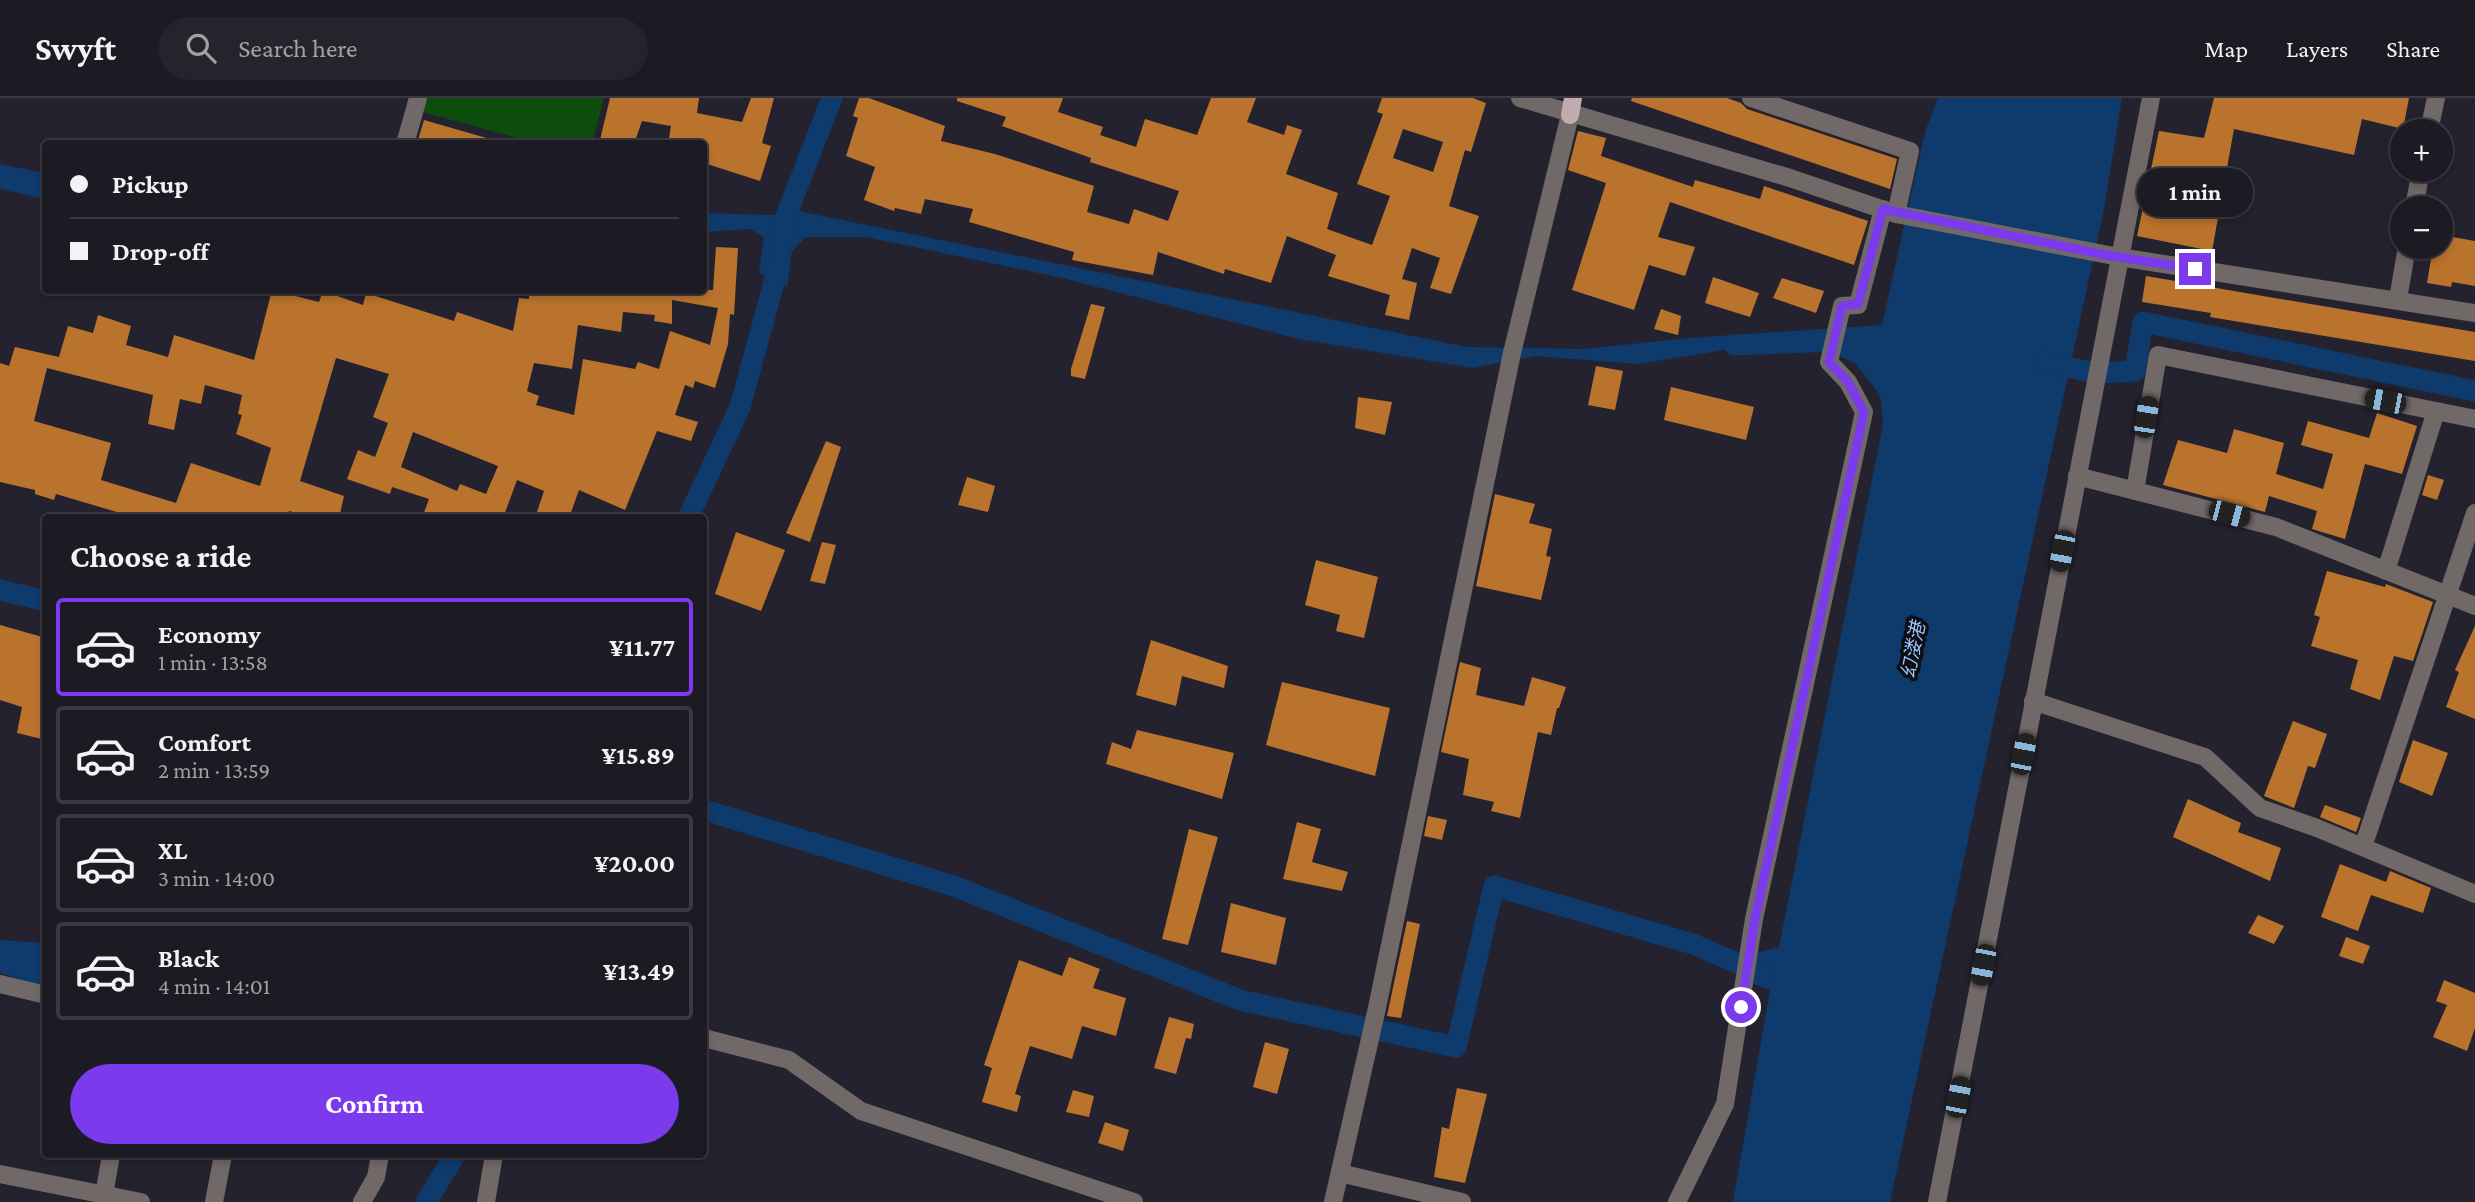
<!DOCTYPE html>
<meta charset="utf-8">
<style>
body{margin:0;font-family:"Crimson Pro","Noto Sans SC",serif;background:#25232b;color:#f1f3f6;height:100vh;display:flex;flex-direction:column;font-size:26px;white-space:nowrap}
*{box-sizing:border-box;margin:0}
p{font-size:23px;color:#a0a1a6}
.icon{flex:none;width:38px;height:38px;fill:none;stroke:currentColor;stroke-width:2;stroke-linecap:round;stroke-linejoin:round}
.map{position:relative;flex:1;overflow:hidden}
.sheet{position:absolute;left:42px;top:416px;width:665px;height:644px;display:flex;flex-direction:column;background:#1c1a23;border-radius:7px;box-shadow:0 4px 10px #0003,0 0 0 2px #3a3841}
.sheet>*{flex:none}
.hud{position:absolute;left:42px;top:42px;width:665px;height:154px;border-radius:7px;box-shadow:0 4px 10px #0003,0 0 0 2px #3a3841;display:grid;align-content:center;height:154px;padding:0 28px;background:#1c1a23}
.tools{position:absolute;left:2390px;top:21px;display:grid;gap:14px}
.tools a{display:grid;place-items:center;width:63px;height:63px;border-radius:50%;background:#1c1a23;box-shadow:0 4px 10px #0003,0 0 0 2px #3a3841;font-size:35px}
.end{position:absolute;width:32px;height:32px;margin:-16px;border:9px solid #7c3aed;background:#fff;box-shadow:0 0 0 4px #fff}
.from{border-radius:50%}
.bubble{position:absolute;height:49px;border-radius:24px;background:#1c1a23;box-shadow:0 4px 10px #0003,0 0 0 2px #3a3841;font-size:23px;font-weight:700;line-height:49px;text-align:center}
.car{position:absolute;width:21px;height:42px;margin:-21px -10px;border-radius:9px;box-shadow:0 0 5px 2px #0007;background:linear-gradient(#222 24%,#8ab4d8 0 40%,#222 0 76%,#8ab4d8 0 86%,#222 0)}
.hud b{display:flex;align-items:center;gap:24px;height:66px;font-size:26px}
.hud b+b{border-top:2px solid #3a3841}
.hud i{width:18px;height:18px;background:#f1f3f6}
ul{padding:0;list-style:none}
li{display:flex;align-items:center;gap:21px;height:98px;margin:0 14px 10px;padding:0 14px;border:4px solid #3a3841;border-radius:7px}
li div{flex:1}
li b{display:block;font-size:26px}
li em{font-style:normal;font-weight:700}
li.selected{border-color:#7c3aed}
li>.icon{width:63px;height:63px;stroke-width:1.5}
h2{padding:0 28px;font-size:32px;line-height:84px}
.cta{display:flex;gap:14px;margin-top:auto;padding:14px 28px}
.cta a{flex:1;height:80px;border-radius:42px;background:#7c3aed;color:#fff;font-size:28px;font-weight:700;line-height:80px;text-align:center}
header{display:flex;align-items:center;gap:42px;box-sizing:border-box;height:98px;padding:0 35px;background:#1c1a23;border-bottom:2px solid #3a3841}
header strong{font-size:33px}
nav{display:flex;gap:38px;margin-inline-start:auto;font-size:24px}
.search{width:490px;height:63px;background:#25232b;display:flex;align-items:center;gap:18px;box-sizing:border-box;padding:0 24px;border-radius:38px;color:#a0a1a6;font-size:26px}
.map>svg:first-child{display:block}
.green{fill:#0c4d0e}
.water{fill:#0e3b6c}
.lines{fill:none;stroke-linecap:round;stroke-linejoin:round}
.canal{stroke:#0e3b6c;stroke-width:21}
.building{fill:#ba732c;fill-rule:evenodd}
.minor{stroke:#716968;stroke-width:18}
.major{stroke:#beadac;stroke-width:18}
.route{stroke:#7c3aed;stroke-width:9}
.labels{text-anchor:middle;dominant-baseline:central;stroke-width:7;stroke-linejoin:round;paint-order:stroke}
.water-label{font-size:19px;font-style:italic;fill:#98c5fc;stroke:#0e0d12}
</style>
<header>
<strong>Swyft</strong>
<div class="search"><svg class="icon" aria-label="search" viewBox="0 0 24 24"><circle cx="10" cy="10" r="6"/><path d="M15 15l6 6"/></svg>Search here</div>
<nav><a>Map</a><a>Layers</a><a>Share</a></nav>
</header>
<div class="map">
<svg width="2475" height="1104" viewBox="0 0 2475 1104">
<rect width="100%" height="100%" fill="#25222f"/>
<path class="green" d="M427,0h177l-12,46 -57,-1 -112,-31z"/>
<g class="water">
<path d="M1938,0h184l-18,111 -214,993h-157l37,-212 -20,-7 6,-30 23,-6 104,-523 -3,-29 -25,-32 -57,-25 -160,26 -103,-8 -62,12 -174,-29 -241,-62 -192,-40h-60l-14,14 -5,35 -28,-13 5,-35 -13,-9 -47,3v-19l71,2 8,-7 684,139 117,2 105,-11 193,-13 43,-193z"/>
<path d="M0,66l45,9v26l-45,-10z"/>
<path d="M0,842l45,3v42l-2,2 -43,-14z"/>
</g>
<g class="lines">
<g class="canal">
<path d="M1734,247l100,-4"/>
<path d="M2043,264l53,11 39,-2 8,-49 332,69"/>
<path d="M688,420l52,-111 39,-143 5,-43 48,-123"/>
<path d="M0,492l46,11"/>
<path d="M704,712l250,76 286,114 216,47 38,-161 199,58 71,31"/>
<path d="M426,1104l29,-47"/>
</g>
</g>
<g class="building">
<path d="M610,0h89l-2,15 45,9 9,-24h23l-12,45 9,3 -11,35 -56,-18v-19h-36l3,-18 -29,-5 -8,23h-35z"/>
<path d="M859,0h10l76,28 -4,15 54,13 99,32 -7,26 42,12 5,-15 34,12 11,-30 -89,-29 1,-4 -89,-32 4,-9 -49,-16v-3h106l-5,14 45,15 -3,8 36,12 9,-28 52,16 14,-37h45l-9,24 37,13 3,-10 15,5 -16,44 52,19 -11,36 45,16 18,-49 -33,-12 26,-70 -6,-2 5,-14h91l13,5 -15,49 -6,-2 -16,56 30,10 -28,78 -21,-6 10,-30 -28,-10 -10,31 15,4 -8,37 -24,-5 5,-20 -62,-19 8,-21 -49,-19 -16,47 -46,-14 -1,5 -66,-22 -5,23 -81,-15 2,-8 -105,-30 4,-13 -48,-10 -4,15 -26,-6 -1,3 -30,-11 11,-33 -29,-11 12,-38 -5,-2zM1403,31l40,13 -10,30 -40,-14z"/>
<path d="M1632,0h95l14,5 6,6 150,50 -7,30 -259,-88z"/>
<path d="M2214,0h195l-6,31 -41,-10 -8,36 -120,-26 -22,122 -75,-15 22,-105 45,7z"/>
<path d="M424,22l66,19 -1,5h-58l-13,-4z"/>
<path d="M1578,33l28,7 -5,18 92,31 2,-7 65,19 4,-13 104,35 -14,44 -184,-63 -12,35 37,10 -10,29 -36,-11 -15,45 -62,-20 34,-107 -38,-13z"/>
<path d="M2441,137l34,6v45l-23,-4 -1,5 -24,-4 6,-36h8z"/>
<path d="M716,149l22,1 -4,67 -4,-1 -2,30 -13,44 -20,-7 -2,7 -8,-3 -10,30 23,7 -7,19 -34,-10 -32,79 -46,-20 -10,28h-34l9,-27 -27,-11 -14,38h-81l7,-19 -37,-12 -2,7 -43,-15 11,-29 17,7 13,-34 -15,-6 16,-43 -53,-16 -36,123 44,15 -5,22h-25l-25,-7 -3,7h-149l-81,-24 -2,6 -19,-6v-4l-35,-8v-119l9,3 6,-19 44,10 9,-31 25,7 5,-18 33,11 -5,19 42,12 6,-22 80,25 18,-70 47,12 4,-11 40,14 3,-12 88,28 3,-9 56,19 6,-33 10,1v-9h53l26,5v-5h105zM672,202l46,8 -8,37 -40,-14 -11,38 -21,-7 -3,7 -52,-10 -9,56 -38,-10 3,-9 -12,-5 7,-28 38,6 6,-44 43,7 2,-20 32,3 -1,6 18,3zM47,270l106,27 -5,29 26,6 6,-31 21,5 4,-19 37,10 -4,19 4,1 -6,19 35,14 -11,38 -69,-23 -15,40 -75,-23 10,-37 -77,-22zM413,334l85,34 -12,28 -26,-10 -3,7 -56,-24z"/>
<path d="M2146,178l329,56v29l-265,-44 1,-4 -69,-11z"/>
<path d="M1713,179l46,16 -9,24 -45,-14z"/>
<path d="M1782,180l42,13 -8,22 -43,-15z"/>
<path d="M1091,206l14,3 -20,72 -14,-3v-7z"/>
<path d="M1661,211l20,7 -3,19 -24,-6z"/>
<path d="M1596,268l27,5 -8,39 -27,-5z"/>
<path d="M1671,289l83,20 -8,33 -82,-20z"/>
<path d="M1358,299l34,5 -7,33 -30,-7z"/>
<path d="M2377,315l40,13 -15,48 -37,-10 -20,75 -33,-10 5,-18 -48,-15 -4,16 -102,-27 15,-45 49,13 7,-24 50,14 -8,31 47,15 10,-35 -32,-9 7,-24 61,17z"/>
<path d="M826,343l15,6 -31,95 -24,-9z"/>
<path d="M2428,377l16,5 -7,20 -15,-5z"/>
<path d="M967,379l28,9 -7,26 -30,-7z"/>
<path d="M1495,396l40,10 -6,19 23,6 -6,27 5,1 -10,43 -65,-14z"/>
<path d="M736,434l49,18 -24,61 -46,-17z"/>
<path d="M822,444l14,3 -11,39 -15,-3z"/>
<path d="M1316,462l62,17 -14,61 -28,-7 4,-16 -35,-10z"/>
<path d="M2327,473l58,16 1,-3 47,18 -20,59 -19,-5 -14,44 -30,-11 8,-29 -47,-14 9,-29 -6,-2z"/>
<path d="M0,527l46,13v102l-29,-7 5,-26 -22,-7z"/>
<path d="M2475,528v93l-29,-12 13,-35 -4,-2z"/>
<path d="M1151,542l77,26 -4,22 -42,-12 -6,30 -40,-11z"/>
<path d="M1460,564l21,6 -5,27 48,11 8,-29 34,10 -7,21h-2l-6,27 -13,-3 -18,86 -29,-7 3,-9 -31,-7 6,-36 -28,-7z"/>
<path d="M1282,584l108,26 -15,68 -109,-31z"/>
<path d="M2293,623l34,13 -12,34 -7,-2 -14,42 -30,-12z"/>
<path d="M1137,632l97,23 -12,46 -116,-35 6,-22 19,7z"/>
<path d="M2413,642l35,13 -16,43 -33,-14z"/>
<path d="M2188,701l53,24 -3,9 43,16 -11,33 -97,-44z"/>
<path d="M2325,707l36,13 -5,14 -36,-15z"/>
<path d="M1428,718l19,4 -5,20 -18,-4z"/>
<path d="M1297,724l24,7 -9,33 36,10 -6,19 -59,-12z"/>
<path d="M1189,731l29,8 -30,108 -26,-6z"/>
<path d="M2340,766l46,18 4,-11 41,17 -8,25 -52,-18 -13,36 -37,-14z"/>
<path d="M1231,805l55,15 -10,47 -55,-13z"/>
<path d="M2258,817l26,11 -10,18 -26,-11z"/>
<path d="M1407,823l13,3 -19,94 -14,-2z"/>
<path d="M2346,839l24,9 -7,18 -24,-8z"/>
<path d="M1069,859l31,12 -7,19 33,10 -10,38 -34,-10 -10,33 -42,-13 -15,48 6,2 -4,16 -35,-10 10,-34 -8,-3 35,-105 43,16z"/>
<path d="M2444,882l31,13v35l-8,23 -34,-14 14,-32 -11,-4z"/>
<path d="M1169,919l25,7 -3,15 -5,-1 -10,36 -22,-6z"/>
<path d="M1265,944l24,7 -12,45 -24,-7z"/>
<path d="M1457,990l30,6 -22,89 -31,-6 8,-50 7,2z"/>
<path d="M1073,992l21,6 -5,21 -23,-5z"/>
<path d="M1105,1024l24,8 -6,21 -25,-8z"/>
</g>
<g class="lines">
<g class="minor">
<path d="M1520,0l270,80 106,36 223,43 356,56"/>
<path d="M1751,0l159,53 -14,63"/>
<path d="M2429,33l7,-33"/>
<path d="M405,46l13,-46"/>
<path d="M2414,110l7,-38"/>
<path d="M2398,201l9,-52"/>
<path d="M2077,378l199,51 199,79"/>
<path d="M2135,393l23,-136 317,64"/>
<path d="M2386,473l50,-160"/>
<path d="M2033,603l172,56 55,51 57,20 158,66"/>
<path d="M2363,749l112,-334"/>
<path d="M0,886l46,11"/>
<path d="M704,940l85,22 72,51 273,91"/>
<path d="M1340,1075l122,29"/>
<path d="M0,1076l141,28"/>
<path d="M104,1097l7,-40"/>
<path d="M214,1104l9,-47"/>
<path d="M362,1104l14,-25 4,-22"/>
<path d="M486,1104l8,-47"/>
<path d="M1333,1104l44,-194 135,-655 58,-238"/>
<path d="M1677,1104l48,-98 29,-185 110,-507 -16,-30 -19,-20 13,-56 16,-1 25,-96"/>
<path d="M1937,1104l214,-1104"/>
</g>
<path class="major" d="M1570,17l3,-17"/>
</g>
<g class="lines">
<path class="route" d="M1741,909l14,-88 109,-507 -16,-30 -19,-20 13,-56 16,-2 25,-95 217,45 95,15"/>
</g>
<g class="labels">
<g class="water-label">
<text transform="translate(1913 552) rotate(-79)">幻溇港</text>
</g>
</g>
</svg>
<div class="tools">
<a>+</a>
<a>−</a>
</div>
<i class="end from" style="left:1741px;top:909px"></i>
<i class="end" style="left:2195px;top:171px"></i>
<div class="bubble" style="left:2137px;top:70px;width:116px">1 min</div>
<i class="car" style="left:2385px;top:303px;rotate:281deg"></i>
<i class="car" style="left:2146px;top:319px;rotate:9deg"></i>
<i class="car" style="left:2229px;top:416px;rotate:105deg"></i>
<i class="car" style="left:2062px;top:453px;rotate:191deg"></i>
<i class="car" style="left:2023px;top:656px;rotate:11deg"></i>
<i class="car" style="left:1983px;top:867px;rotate:191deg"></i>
<i class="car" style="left:1958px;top:999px;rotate:11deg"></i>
<div class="hud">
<b><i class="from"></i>Pickup</b>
<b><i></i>Drop-off</b>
</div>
<section class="sheet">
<h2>Choose a ride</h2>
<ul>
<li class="selected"><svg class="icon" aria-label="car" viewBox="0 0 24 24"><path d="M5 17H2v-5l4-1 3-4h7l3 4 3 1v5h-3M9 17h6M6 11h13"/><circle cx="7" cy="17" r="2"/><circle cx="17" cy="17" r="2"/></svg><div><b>Economy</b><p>1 min · 13:58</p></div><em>¥11.77</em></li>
<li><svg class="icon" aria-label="car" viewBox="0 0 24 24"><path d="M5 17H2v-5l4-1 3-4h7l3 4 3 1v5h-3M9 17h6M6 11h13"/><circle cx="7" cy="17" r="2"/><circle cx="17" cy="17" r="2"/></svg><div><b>Comfort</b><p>2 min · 13:59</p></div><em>¥15.89</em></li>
<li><svg class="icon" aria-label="car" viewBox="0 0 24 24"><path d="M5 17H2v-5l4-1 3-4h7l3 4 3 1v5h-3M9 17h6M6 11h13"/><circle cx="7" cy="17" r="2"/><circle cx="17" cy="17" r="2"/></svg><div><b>XL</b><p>3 min · 14:00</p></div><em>¥20.00</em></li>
<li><svg class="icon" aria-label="car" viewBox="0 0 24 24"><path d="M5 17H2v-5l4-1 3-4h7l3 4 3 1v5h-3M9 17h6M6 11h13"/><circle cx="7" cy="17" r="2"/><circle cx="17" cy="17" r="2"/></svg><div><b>Black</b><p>4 min · 14:01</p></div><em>¥13.49</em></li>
</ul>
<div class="cta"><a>Confirm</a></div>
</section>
</div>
